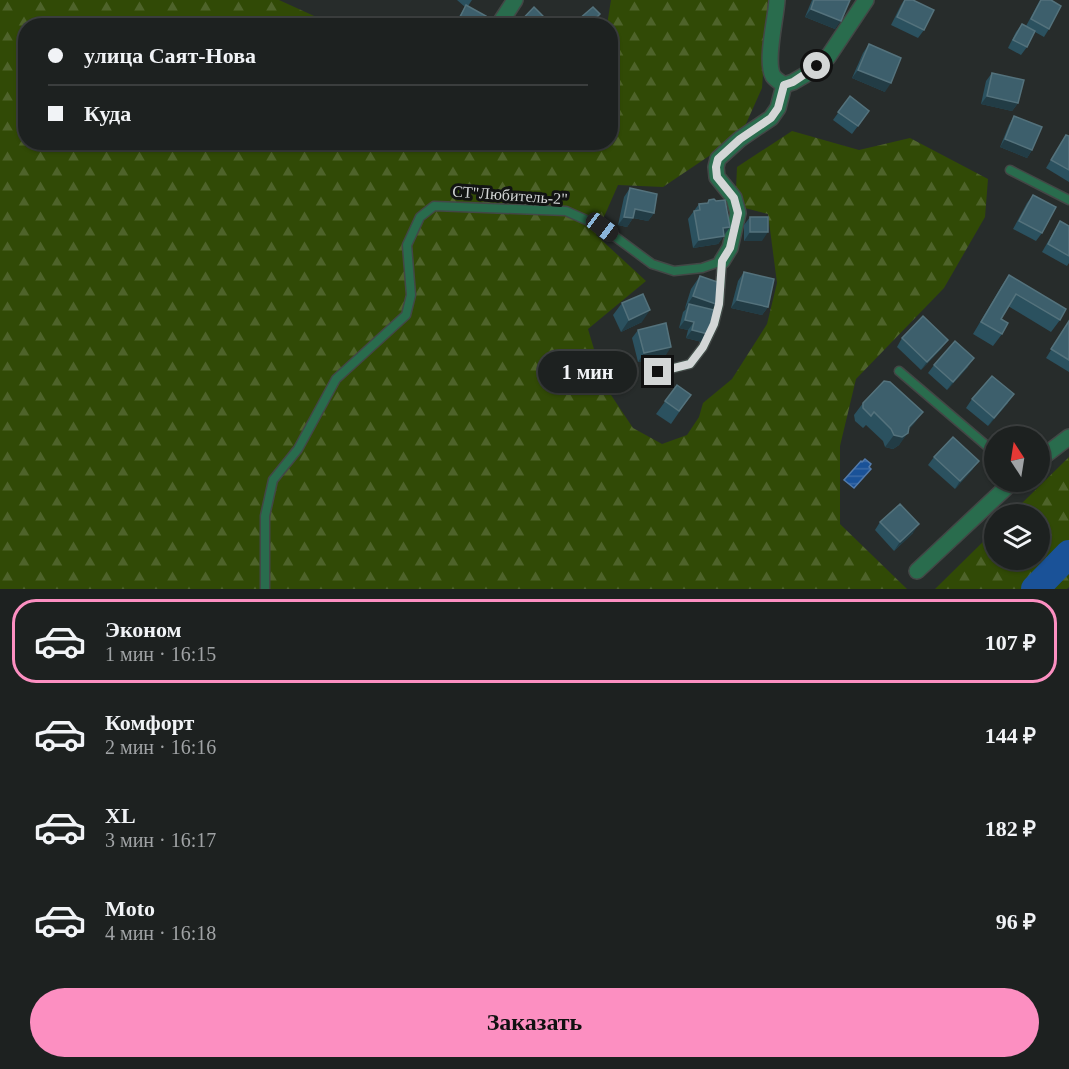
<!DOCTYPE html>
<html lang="ru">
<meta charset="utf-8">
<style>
body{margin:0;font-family:Georgia,serif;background:#2a2e2d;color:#f1f3f6;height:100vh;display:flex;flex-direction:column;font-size:22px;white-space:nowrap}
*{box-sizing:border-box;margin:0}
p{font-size:20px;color:#a0a3a5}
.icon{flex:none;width:33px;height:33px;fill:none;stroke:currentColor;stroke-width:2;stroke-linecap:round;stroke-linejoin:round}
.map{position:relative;height:589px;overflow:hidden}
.drawer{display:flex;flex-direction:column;background:#1d2120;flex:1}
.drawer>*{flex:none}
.banner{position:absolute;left:18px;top:18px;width:600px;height:132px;border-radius:24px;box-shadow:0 2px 4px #0004,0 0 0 2px #3b3e3e;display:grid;align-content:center;height:132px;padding:0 30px;background:#1d2120}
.needle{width:39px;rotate:348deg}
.buttons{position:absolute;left:984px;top:426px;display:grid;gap:12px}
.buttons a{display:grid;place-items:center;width:66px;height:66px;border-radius:50%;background:#1d2120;box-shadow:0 2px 4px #0004,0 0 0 2px #3b3e3e;font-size:30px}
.end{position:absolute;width:27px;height:27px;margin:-14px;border:8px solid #d3d6d6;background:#111;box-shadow:0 0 0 3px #111}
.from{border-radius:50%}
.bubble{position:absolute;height:42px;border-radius:21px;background:#1d2120;box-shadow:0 2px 4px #0004,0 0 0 2px #3b3e3e;font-size:20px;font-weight:600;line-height:42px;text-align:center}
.car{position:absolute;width:18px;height:36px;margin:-18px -9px;border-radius:8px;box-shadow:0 0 4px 2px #0007;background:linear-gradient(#222 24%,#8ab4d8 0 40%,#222 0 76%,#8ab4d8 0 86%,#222 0)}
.banner b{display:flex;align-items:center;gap:21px;height:57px;font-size:22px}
.banner b+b{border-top:2px solid #3b3e3e}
.banner i{width:15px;height:15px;background:#f1f3f6}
ul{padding:10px 0 0;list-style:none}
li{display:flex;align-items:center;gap:18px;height:84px;margin:0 12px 9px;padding:0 18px;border:3px solid transparent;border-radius:24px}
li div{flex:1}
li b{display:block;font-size:22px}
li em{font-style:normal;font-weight:600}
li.active{border-color:#fc8fc1}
li>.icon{width:54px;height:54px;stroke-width:1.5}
.action{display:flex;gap:12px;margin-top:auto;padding:12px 30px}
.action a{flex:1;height:69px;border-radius:36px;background:#fc8fc1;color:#111;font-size:24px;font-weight:600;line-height:69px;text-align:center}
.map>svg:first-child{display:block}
.forest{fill:url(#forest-firs)}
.water{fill:url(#water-rules);stroke:#527aab;stroke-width:1.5}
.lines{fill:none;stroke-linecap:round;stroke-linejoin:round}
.river{stroke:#1a5298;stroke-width:28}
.service-casing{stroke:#434746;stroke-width:11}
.minor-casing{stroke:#434746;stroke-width:18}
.service{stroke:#296c4d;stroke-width:8}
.minor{stroke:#296c4d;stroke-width:15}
.wall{fill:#2b515f}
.shaded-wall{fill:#223c45}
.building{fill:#3d5f6c;stroke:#54727c;stroke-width:1.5}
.route{stroke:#d3d6d6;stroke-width:8}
.labels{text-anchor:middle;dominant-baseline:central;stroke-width:6;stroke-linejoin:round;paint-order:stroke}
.street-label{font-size:16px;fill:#d3d6d6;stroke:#121413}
</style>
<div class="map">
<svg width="1069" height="589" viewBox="0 0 1069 589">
<defs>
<pattern id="forest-firs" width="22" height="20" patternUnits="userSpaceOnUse" patternTransform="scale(1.5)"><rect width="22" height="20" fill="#314a06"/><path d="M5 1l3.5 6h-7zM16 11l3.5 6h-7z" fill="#4e632a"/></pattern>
<pattern id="water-rules" width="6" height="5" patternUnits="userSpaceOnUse" patternTransform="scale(1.5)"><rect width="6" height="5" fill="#1a5298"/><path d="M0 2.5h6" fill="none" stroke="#3a6aa6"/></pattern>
</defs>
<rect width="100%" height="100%" fill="#272c2b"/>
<g class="forest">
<path d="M0,0h279l55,25 -308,1v116h584v-116l-3,-1 4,-25h157l-6,88 -17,38 -30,26 -52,35 -45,-2 -22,50 50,46 -58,48 17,57 28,42 29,16 25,-9 12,-18 4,-14 29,-24 35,-55 10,-41 -9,-69 -23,-6 -9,-19 1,-22 55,-36 67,19 51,-12 78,41 -3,38 -41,71 -88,91 -16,67v78l67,65h-907z"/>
<path d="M1069,457v130l-2,2h-132l59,-58v29h46v-46h-29z"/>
</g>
<path class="water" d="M865,459l6,5 -2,3 2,2 -17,19 -10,-8 17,-19 1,1z"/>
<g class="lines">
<path class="river" d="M1035,589l34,-35"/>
<g class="service-casing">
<g id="service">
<path d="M1010,170l59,30"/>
<path d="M899,371l95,81"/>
<path d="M265,589v-73l8,-36 25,-31 38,-70 70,-64 5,-20 -4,-50 13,-28 14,-11 132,5 36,16 50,37 22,7 28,-3 20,-7 -3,43 -5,20 -11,23 -13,17 -32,8"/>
</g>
</g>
<g class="minor-casing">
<g id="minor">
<path d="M777,0c-1,18 -12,61 -4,76 3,4 7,6 11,9l9,-3 12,-7 23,-18 38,-57"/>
<path d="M498,26l17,-26"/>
<path d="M722,261l8,-13 8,-35 -4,-15 -17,-21 -1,-10 2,-8 22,-20 31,-21 7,-10 6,-23"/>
<path d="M1040,459l29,-22"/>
<path d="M917,571l95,-89"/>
</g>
</g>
<use href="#service" class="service"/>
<use href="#minor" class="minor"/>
</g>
<g class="wall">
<path d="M457,0h15l-4,6 12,20h-28l3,-3 10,-16z"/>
<path d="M812,0h38l-15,29 -30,-12z"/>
<path d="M904,0h9l11,30 -6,8 -27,-13 10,-20z"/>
<path d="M1040,0h11l-2,29 -5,8 -9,-5 -8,15 -6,8 -13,-7 8,-16 6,-8 4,2z"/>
<path d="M600,14l-10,12h-12l-2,-2 3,-5z"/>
<path d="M869,44l16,48 -33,-14 11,-25z"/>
<path d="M992,73l26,30 -6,8 -31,-7 5,-23z"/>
<path d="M850,96l19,15 -17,23 -19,-14z"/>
<path d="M1014,116l18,34 -5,8 -27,-11 9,-22z"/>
<path d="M1066,135l3,1v46l-23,-14z"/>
<path d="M630,188l24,25 -6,8 -15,-3 -6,9 -9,-2 6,-28z"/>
<path d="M1033,195l9,38 -6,8 -23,-12 14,-26z"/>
<path d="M709,200l21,27 -12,17 -25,4 -5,-29 11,-15 8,-1z"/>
<path d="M750,217l12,24h-18v-16z"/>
<path d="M1060,221l9,5v37l-2,3 -25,-14z"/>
<path d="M744,272l24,35 -6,8 -31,-7 7,-27z"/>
<path d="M1009,275l51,45 -9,12 -43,-26 -7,13 1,15 -9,12 -20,-12 28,-47z"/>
<path d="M700,276l12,34 -4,24 -6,8 -16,-4 2,-8 -9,-2 4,-16 3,-3 -1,-1 6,-19z"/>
<path d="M622,303l20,19 -21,10 -8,-17z"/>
<path d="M1069,321v51l-23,-14z"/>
<path d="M638,330l28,25 -28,7 -6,-24z"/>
<path d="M902,338l40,10 -21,22 -24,-23z"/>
<path d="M934,365l34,2 -21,23 -19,-17z"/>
<path d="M677,385l14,10 -20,29 -15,-10z"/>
<path d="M972,399l36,4 -20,23 -22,-18z"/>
<path d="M863,403l60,9 -15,18 -9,15 -6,4 -8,-2 -2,-6 -17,-16 -3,3 -8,-7 -1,-6z"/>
<path d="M934,457l39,12 -18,20 -27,-24z"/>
<path d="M880,522l33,11 -19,18 -19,-21z"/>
</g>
<g class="shaded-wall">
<path d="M811,9l30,12 -6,8 -30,-12z"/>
<path d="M858,70l33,13 -6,9 -33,-14z"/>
<path d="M987,96l31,7 -6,8 -31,-7z"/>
<path d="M1005,139l27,11 -5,8 -27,-11z"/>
<path d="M635,209l19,4 -6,8 -19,-4z"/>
<path d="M624,217l9,1 -6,9 -9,-2z"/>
<path d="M730,227l-6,8 -1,-7z"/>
<path d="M750,232h18l-6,9h-18z"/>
<path d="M724,236l-6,8 -25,4 6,-8z"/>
<path d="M693,296l23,8 -8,12 -19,-12 -3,5 -1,-1z"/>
<path d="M737,300l31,7 -6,8 -31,-7z"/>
<path d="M650,310l-8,12 -21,10 8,-12z"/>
<path d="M685,320l9,2 -6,8 -9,-2z"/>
<path d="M692,330l16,4 -6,8 -16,-4z"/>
<path d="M948,340l-6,8 -21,22 6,-8z"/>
<path d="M671,347l-5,8 -28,7 6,-9z"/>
<path d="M974,358l-6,9 -21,23 6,-8z"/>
<path d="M1014,394l-6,9 -20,23 6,-8z"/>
<path d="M923,412l-9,12 -12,13 6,-4 -9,12 -6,4 -8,-2 9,-12z"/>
<path d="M979,461l-6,8 -18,20 5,-8z"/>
<path d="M919,524l-6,9 -19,18 6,-9z"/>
</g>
<g class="building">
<path d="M814,0h36l-9,21 -30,-12z"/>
<path d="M905,0h8l21,10 -10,20 -27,-13z"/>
<path d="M1041,0h10l10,6 -12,23 -18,-10z"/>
<path d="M466,5l20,11 -6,10h-9l-12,-7z"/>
<path d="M534,7l16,16 -2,3h-32z"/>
<path d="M593,7l7,7 -12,12h-3l-6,-7z"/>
<path d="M454,22l6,4h-8z"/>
<path d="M1022,24l13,7 -8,16 -14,-7z"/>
<path d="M869,44l32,14 -10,25 -33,-13z"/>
<path d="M992,73l32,7 -6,23 -31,-7z"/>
<path d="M850,96l19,15 -11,15 -20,-14z"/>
<path d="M1014,116l28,11 -10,23 -27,-11z"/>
<path d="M1066,135l3,1v34l-18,-10z"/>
<path d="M630,188l27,6 -3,19 -19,-4 -2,9 -9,-1z"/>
<path d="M1033,195l23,12 -14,26 -23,-12z"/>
<path d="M714,199l2,2 9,-1 5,27 -7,1 1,8 -25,4 -5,-29 6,-1 -1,-6 9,-1 1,-3z"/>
<rect x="750" y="217" width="18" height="15"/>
<path d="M1060,221l9,5v30l-21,-12z"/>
<path d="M744,272l30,7 -6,28 -31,-7z"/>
<path d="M1009,275l57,34 -6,11 -44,-26 -15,25 7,4 -6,11 -21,-12z"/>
<path d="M700,276l23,8 -7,20 -23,-8z"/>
<path d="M643,294l7,16 -21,10 -7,-17z"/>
<path d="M689,304l25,6 -6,24 -16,-4 2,-8 -9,-2z"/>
<path d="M923,316l25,24 -21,22 -25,-24z"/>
<path d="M1069,321v39l-18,-11z"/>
<path d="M666,323l5,24 -27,6 -6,-23z"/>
<path d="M955,341l19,17 -21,24 -19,-17z"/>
<path d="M992,376l22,18 -20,24 -22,-19z"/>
<path d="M884,381l6,1 33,30 -14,15 -1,6 -6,4 -8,-2 -3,-6 -17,-17 -3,4 -8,-8v-5z"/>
<path d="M677,385l14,10 -12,16 -14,-10z"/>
<path d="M953,437l26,24 -19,20 -26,-24z"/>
<path d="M900,504l19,20 -19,18 -20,-20z"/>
</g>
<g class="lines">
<path class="route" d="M658,372l32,-8 13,-17 11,-23 5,-20 3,-43 8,-13 8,-35 -4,-15 -17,-21 -1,-10 2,-8 22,-20 31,-21 7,-10 6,-23 9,-3 24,-16"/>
</g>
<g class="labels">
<g class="street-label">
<text transform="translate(510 195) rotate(4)">СТ"Любитель-2"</text>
</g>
</g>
</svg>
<div class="buttons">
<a><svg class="needle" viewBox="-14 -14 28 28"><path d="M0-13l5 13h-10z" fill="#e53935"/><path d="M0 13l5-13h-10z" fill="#a0a3a5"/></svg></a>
<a><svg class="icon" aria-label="layers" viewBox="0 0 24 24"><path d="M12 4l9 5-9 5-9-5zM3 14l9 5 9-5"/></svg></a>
</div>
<i class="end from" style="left:817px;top:66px"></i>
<i class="end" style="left:658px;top:372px"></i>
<div class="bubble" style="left:538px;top:351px;width:99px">1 мин</div>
<i class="car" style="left:602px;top:227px;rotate:127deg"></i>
<div class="banner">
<b><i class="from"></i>улица Саят-Нова</b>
<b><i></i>Куда</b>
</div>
</div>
<section class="drawer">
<ul>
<li class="active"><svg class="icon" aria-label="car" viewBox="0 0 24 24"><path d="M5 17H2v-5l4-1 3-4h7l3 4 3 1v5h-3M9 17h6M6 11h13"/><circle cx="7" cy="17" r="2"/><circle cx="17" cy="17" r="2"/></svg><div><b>Эконом</b><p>1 мин · 16:15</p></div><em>107 ₽</em></li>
<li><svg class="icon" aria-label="car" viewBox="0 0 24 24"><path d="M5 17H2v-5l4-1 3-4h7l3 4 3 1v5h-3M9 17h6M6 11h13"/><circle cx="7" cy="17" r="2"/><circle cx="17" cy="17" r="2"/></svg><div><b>Комфорт</b><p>2 мин · 16:16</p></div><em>144 ₽</em></li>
<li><svg class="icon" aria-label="car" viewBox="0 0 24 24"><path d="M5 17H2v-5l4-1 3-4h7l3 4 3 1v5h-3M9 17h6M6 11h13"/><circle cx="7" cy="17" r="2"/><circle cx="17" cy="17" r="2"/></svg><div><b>XL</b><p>3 мин · 16:17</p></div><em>182 ₽</em></li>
<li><svg class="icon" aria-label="car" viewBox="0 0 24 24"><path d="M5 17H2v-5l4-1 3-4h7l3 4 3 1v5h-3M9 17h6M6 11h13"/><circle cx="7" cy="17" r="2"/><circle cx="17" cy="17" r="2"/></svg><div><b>Moto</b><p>4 мин · 16:18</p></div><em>96 ₽</em></li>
</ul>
<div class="action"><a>Заказать</a></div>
</section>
